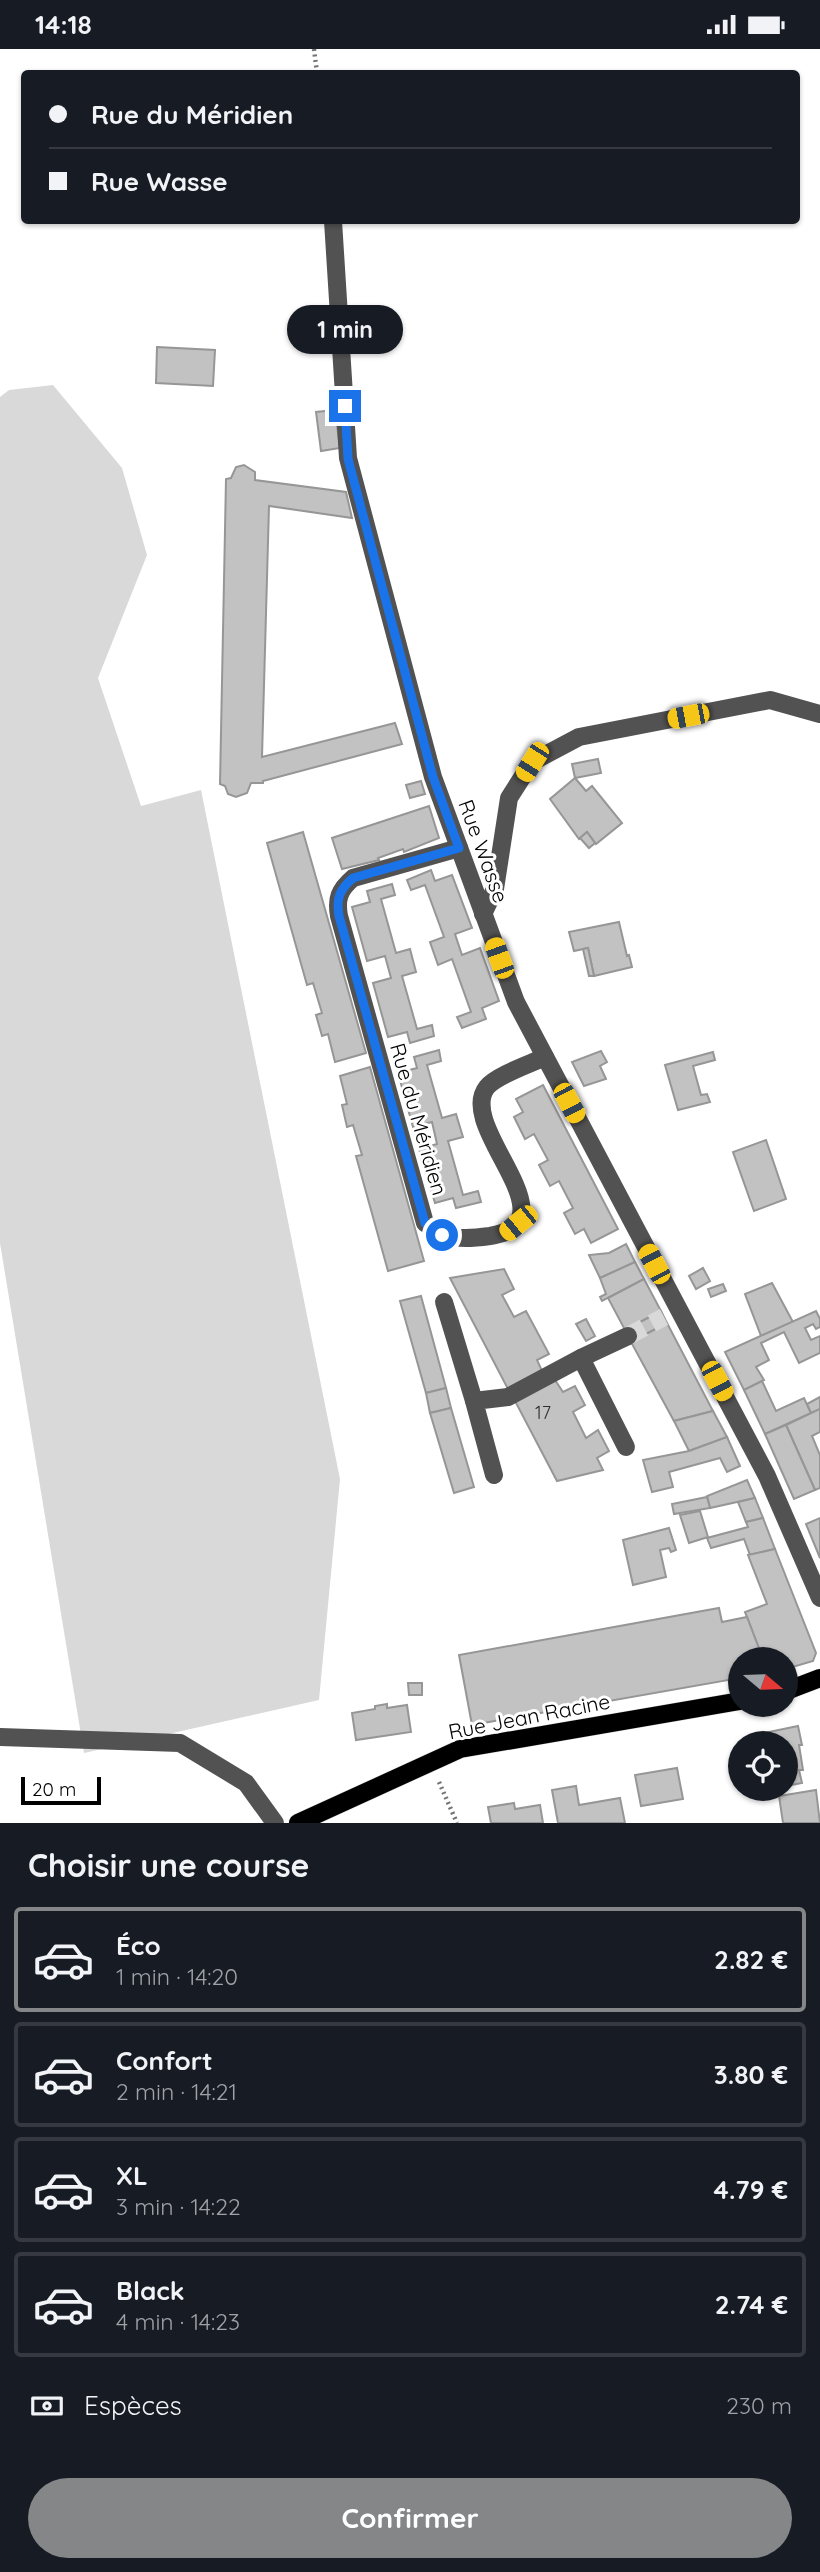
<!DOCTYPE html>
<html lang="fr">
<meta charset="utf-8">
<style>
body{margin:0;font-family:Quicksand,sans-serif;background:#20242c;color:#f1f3f6;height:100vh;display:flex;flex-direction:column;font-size:26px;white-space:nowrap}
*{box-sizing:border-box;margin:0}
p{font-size:23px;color:#9ea1a6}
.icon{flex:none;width:38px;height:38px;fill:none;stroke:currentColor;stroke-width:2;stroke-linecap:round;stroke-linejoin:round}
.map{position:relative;height:1774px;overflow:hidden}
.details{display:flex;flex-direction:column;background:#171b24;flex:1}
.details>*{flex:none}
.hud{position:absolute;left:21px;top:21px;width:779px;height:154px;border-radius:7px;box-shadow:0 2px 5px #0004;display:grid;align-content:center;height:154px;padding:0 28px;background:#171b24}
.needle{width:46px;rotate:109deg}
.fabs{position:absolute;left:728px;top:1598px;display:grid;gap:14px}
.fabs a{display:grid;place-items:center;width:70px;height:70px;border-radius:50%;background:#171b24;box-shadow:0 2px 5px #0004;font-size:35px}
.scale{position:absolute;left:21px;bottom:18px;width:80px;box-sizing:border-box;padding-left:7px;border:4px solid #000;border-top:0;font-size:19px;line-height:24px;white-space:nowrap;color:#000;-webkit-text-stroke:5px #fff;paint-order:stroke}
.end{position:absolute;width:32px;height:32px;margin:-16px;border:9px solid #1a73e8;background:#fff;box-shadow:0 0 0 4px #fff}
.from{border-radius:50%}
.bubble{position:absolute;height:49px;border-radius:24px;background:#171b24;box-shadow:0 2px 5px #0004;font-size:23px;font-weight:700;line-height:49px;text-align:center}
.car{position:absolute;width:21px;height:42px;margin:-21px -10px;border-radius:9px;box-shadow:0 0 5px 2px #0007;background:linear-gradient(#f5c518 24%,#345 0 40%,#f5c518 0 76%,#345 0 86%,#f5c518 0)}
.hud b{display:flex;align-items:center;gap:24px;height:66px;font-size:26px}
.hud b+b{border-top:2px solid #363941}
.hud i{width:18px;height:18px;background:#f1f3f6}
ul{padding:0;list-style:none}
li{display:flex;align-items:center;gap:21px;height:105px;margin:0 14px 10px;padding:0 14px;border:4px solid #363941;border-radius:7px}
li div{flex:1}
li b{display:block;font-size:26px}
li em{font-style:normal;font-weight:700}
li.selected{border-color:#858687}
li>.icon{width:63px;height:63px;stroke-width:1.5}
h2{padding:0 28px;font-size:32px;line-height:84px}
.pay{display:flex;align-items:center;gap:18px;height:77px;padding:0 28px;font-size:26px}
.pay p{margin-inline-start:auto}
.action{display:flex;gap:14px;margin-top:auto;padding:14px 28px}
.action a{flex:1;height:80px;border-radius:42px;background:#858687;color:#fff;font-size:28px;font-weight:700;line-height:80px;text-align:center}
.status{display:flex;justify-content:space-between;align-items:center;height:49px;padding:0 35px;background:#171b24;direction:ltr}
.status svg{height:19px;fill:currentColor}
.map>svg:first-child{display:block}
.green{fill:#d9d9d9}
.building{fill:#c2c2c2;stroke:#969696;stroke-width:2}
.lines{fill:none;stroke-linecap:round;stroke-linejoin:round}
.minor-tunnel{stroke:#d9d9d9;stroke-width:18;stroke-dasharray:18 9;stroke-linecap:butt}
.major-casing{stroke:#dbdbdb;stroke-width:19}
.path{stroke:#747474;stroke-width:4.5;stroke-dasharray:2 3.5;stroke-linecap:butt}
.minor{stroke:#525252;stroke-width:18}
.major{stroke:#000;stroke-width:18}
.route{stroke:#1a73e8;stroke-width:9}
.labels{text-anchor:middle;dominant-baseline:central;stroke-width:6;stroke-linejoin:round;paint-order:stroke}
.number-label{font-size:18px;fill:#303030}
.street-label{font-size:21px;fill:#000;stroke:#fff}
</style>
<div class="status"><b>14:18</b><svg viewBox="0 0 49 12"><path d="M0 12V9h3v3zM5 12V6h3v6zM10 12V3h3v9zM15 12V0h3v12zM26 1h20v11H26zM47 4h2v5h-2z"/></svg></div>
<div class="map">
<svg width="820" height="1774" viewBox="0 0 820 1774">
<rect width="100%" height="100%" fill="#fff"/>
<path class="green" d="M53,336l69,83 25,87 -49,123 43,128 60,-16 139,689 -21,221 -235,53 -84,-510v-846l9,-7z"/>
<g class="building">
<path d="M157,298l58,3 -2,36 -57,-3z"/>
<path d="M335,361l5,38 -19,3 -5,-39z"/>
<path d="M244,416l11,7v8l91,12 6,26 -83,-12 -7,251 133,-34 7,21 -139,37v2h-12l-4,10 -11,4 -8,-3 -3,-8 -5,-2 6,-305 5,-1 5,-11z"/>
<path d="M598,710l3,14 -26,5 -3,-14z"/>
<path d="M575,729l11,13 6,-5 30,37 -26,21 -9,-12 -8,7 -29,-40z"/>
<path d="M421,732l4,13 -15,4 -4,-13z"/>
<path d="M429,757l10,32 -35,14 -1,-3 -25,9 1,2 -37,9 -10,-31z"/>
<path d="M303,783l63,221 -31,9 -7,-28 -6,2 -6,-21 6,-2 -9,-30 -6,2 -40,-142z"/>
<path d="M587,783l8,11 -6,5 -9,-10z"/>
<path d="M431,821l4,11 17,-6 20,53 -17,6 7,21 18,-7 19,53 -17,7 4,11 -24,9 -5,-11 14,-5 -19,-53 -14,6 -8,-23 14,-5 -19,-52 -14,5 -4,-10z"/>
<path d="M392,835l3,11 -14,4 15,54 14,-4 6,23 -14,4 15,53 15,-4 2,11 -24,7 -3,-11 -19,5 -15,-54 18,-5 -6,-22 -18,5 -15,-54 18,-5 -3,-11z"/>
<path d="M619,873l8,34 2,-1 3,12 -38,9 -6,-28 -14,3 -5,-19z"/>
<path d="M588,899l6,28h-5l-6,-27z"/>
<path d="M439,1001l2,11 -14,4 15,53 14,-4 7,23 -15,4 15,54 15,-4 3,11 -25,6 -3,-10 -18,5 -16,-54 18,-5 -5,-22 -19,5 -15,-54 19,-5 -3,-11z"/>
<path d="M601,1002l6,11 -7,4 6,13 -22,7 -12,-24z"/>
<path d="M713,1003l2,8 -22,6 8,29 6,-1 3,8 -32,8 -13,-45z"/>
<path d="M370,1018l54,194 -36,10 -32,-115 6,-1 -9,-30 -6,2 -5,-22 5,-1 -7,-28z"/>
<path d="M543,1036l75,144 -27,14 -7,-14 -9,5 -11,-21 9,-5 -14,-27 -9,5 -11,-21 9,-5 -14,-26 -9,5 -11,-22 9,-5 -7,-13z"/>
<path d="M766,1091l20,59 -32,12 -21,-59z"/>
<path d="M626,1195l9,18 -35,16 -11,-23 20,-2z"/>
<path d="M635,1213l9,17 -42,22 -2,-4 6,-3 -6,-16z"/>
<path d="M703,1219l7,13 -14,8 -7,-13z"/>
<path d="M504,1220l10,20 -12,6 12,22 12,-6 23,43 -12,6 6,13 -34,18 -59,-113z"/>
<path d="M644,1230l17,32 -36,19 -17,-32z"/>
<path d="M772,1234l21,39 -32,14 -16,-42z"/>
<path d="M723,1235l3,7 -15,6 -3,-8z"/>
<path d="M421,1247l25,92 -20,5 -26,-92z"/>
<path d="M661,1262l6,12 -36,19 -6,-12z"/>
<path d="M816,1262l4,8v8l-4,2 -3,-5 -8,4 6,12 9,-4v17l-21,10 -15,-31 -23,11 8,17 -13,7 8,13 -20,10 -19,-38z"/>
<path d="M586,1270l9,17 -9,5 -10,-17z"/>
<path d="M667,1274l46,88 -39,10 -43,-79z"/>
<path d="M555,1331l8,12 12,-6 10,19 -12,7 13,26 12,-8 11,21 -12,7 6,12 -46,11 -42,-80z"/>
<path d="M762,1332l14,30 28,-13 7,15 -46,21 -21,-44z"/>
<path d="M446,1339l5,20 -21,5 -4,-20z"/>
<path d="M820,1348v12l-9,4 -4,-9z"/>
<path d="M451,1359l23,79 -20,6 -24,-80z"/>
<path d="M820,1360v23l-8,4 8,19v33l-5,2 -29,-65z"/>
<path d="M713,1362l14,26 -38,14 -15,-30z"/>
<path d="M786,1376l29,65 -21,9 -29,-65z"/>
<path d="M727,1388l13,29 -13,6 -7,-14 -51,14 4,15 -21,5 -9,-32 46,-9z"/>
<path d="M747,1431l8,18 -45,10 -3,-12z"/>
<path d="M707,1448l3,11 -36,6 -2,-10z"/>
<path d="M755,1449l8,20 -17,4 -8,-20z"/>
<path d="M700,1462l8,26 -19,6 -9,-28z"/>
<path d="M763,1469l12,31 -25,6 -6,-16 -33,9 -4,-10 41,-11 -2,-5z"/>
<path d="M820,1469v40l-14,-34z"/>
<path d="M669,1479l7,22 -5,2 -2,-4 -9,2 6,27 -33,8 -10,-45z"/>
<path d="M775,1500l41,104 -3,8 -27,8v-10h-23l-18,-47 22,-8 -19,-49z"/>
<path d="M719,1559l3,14 25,-5 16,42h-23v19l-268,47 -13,-70z"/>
<path d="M408,1634h14v12h-13z"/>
<path d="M387,1655v4l20,-3 4,27 -55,8 -4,-27 23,-4v-3z"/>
<path d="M798,1677l4,19h-3l4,25h-4l3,13 -16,3v-43h-20l-2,-10z"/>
<path d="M677,1719l6,31 -42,7 -6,-31z"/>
<path d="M576,1737l3,19 41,-7 5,25h-67l-6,-33z"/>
<path d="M816,1741l4,33h-37l-4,-27z"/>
<path d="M514,1754l1,6 25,-4 3,18h-52l-3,-16z"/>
</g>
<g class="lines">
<path class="minor-tunnel" d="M628,1287l36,-19"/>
<g class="major-casing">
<g id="major">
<path d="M786,1642l34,-13"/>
<path d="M298,1774l162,-74 280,-48"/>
</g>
</g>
<g class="path">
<path d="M314,0l3,24"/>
<path d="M439,1733l18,41"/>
</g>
<g class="minor">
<path d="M333,172l15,237 85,319 83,225 251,474 53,122"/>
<path d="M459,799l-106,30c-14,12 -17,21 -14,38l86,307c25,17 36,17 65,13 86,-14 -35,-109 -3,-149 10,-12 43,-23 58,-30"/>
<path d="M483,865l12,-25 14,-91 23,-36 47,-25 191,-37 50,14"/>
<path d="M444,1253l30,99"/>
<path d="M626,1398l-45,-89 47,-22"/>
<path d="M494,1426l-20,-74 34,-4 73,-39"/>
<path d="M0,1688l180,6 66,40 29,40"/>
</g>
<use href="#major" class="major"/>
</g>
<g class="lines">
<path class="route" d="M345,357l3,53 85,318 26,71 -106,30c-14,12 -17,21 -14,38l86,307 17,12"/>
</g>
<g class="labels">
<g class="number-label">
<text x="543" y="1363">17</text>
</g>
<g class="street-label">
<text transform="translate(484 802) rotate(70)">Rue Wasse</text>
<text transform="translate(419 1070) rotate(74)">Rue du Méridien</text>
<text transform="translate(529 1667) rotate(-11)">Rue Jean Racine</text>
</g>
</g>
</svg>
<div class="fabs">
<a><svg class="needle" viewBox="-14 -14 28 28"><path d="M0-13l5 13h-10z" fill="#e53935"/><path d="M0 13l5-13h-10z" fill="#9ea1a6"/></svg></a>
<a><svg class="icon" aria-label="locate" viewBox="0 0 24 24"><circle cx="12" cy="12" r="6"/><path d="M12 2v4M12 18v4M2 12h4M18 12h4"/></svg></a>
</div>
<div class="scale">20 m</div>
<i class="end from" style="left:442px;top:1186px"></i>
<i class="end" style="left:345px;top:357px"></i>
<div class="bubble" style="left:287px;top:256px;width:116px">1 min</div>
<i class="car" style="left:688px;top:667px;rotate:259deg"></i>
<i class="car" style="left:532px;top:713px;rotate:212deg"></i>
<i class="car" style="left:499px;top:909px;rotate:340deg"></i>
<i class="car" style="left:569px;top:1054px;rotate:152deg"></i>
<i class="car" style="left:518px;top:1174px;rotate:231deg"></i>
<i class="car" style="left:654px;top:1215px;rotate:332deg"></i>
<i class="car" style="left:717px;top:1332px;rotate:152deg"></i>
<div class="hud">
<b><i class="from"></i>Rue du Méridien</b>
<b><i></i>Rue Wasse</b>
</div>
</div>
<section class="details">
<h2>Choisir une course</h2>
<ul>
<li class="selected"><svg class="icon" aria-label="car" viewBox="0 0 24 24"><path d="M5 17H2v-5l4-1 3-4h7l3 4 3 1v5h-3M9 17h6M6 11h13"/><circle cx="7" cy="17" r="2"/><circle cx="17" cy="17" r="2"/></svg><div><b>Éco</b><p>1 min · 14:20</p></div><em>2.82 €</em></li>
<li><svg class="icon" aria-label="car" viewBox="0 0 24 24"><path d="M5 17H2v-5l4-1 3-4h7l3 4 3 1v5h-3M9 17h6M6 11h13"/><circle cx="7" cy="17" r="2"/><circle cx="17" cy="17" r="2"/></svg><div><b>Confort</b><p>2 min · 14:21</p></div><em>3.80 €</em></li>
<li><svg class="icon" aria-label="car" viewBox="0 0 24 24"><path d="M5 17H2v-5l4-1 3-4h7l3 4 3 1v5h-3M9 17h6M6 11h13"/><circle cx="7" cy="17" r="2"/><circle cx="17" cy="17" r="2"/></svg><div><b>XL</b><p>3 min · 14:22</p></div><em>4.79 €</em></li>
<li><svg class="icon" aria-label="car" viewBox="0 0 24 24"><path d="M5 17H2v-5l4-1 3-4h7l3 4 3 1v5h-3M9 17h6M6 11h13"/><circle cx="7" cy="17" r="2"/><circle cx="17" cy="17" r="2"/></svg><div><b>Black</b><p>4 min · 14:23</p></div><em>2.74 €</em></li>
</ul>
<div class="pay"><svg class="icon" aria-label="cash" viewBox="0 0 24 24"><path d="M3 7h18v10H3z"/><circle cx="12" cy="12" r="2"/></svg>Espèces<p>230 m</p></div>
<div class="action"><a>Confirmer</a></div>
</section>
